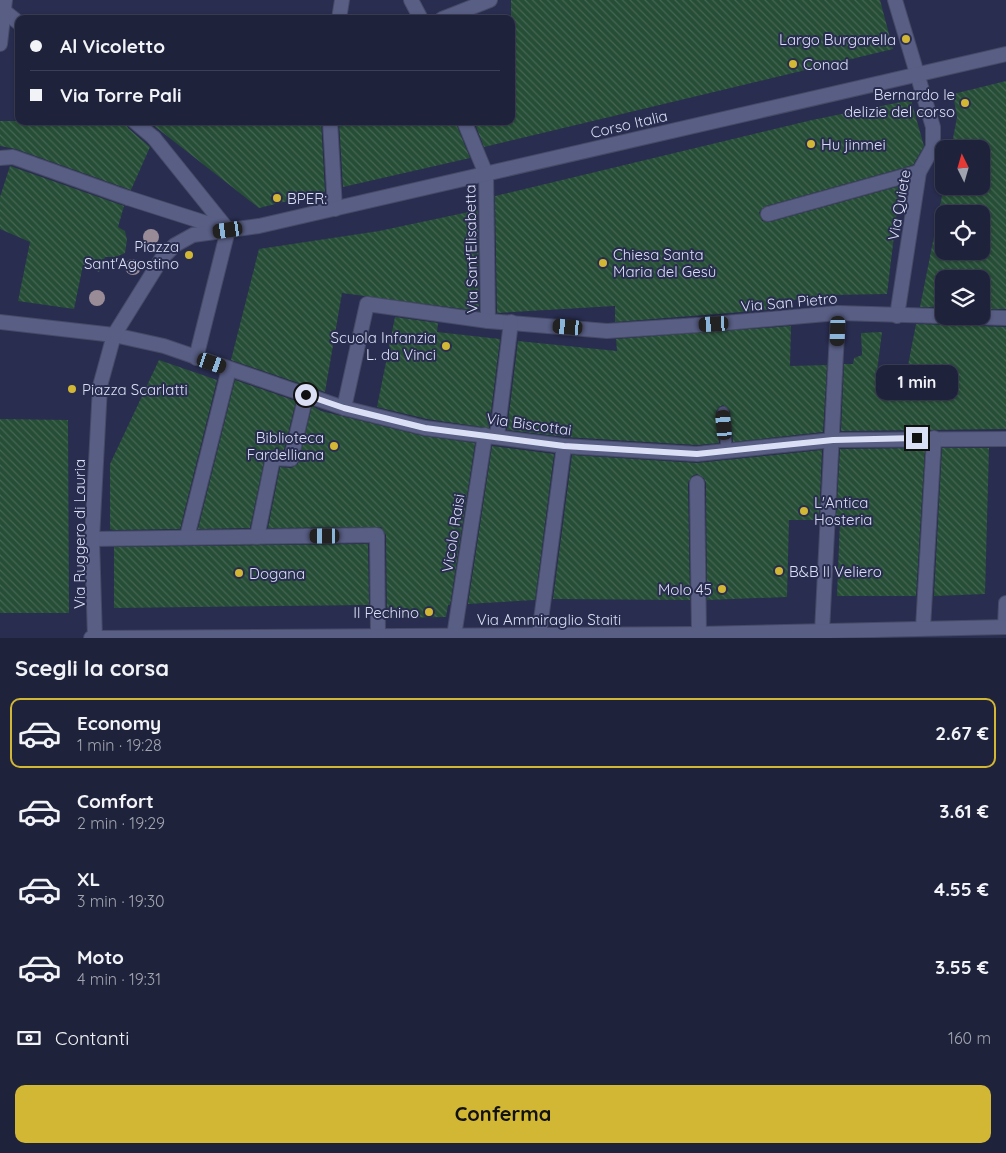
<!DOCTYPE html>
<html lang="it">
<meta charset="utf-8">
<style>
body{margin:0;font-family:Quicksand,sans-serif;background:#272a42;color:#f1f3f6;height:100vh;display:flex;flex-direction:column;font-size:19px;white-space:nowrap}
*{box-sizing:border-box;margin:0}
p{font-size:16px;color:#a1a4af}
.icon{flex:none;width:28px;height:28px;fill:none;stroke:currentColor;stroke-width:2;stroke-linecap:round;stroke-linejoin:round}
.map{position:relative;height:638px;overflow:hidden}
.sheet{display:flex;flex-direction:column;background:#1f223b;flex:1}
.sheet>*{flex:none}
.banner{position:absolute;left:15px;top:15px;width:500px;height:110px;border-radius:10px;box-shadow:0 1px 4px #0004,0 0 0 1px #3c3f55;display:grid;align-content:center;height:110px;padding:0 15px;background:#1f223b}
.needle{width:32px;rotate:355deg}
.tools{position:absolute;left:935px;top:140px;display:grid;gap:10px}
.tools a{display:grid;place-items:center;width:55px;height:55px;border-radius:10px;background:#1f223b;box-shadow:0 1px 4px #0004,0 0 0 1px #3c3f55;font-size:25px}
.end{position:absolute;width:22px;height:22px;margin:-11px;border:6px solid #dbdff5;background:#111;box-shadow:0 0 0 2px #111}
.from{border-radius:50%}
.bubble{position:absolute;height:35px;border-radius:10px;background:#1f223b;box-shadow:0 1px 4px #0004,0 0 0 1px #3c3f55;font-size:16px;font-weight:700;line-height:35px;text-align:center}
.car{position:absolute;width:15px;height:30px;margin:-15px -8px;border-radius:6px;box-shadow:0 0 4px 1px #0007;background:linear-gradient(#222 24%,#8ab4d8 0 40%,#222 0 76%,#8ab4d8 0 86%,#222 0)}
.banner b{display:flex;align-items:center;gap:18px;height:48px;font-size:19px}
.banner b+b{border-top:1px solid #3c3f55}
.banner i{width:12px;height:12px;background:#f1f3f6}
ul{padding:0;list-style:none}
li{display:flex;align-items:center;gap:15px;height:70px;margin:0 10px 8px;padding:0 5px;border:2px solid transparent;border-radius:10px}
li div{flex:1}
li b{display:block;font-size:19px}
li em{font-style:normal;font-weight:700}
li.current{border-color:#d2b735}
li>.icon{width:45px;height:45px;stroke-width:1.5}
h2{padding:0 15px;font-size:22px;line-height:60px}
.pay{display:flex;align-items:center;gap:12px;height:55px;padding:0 15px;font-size:19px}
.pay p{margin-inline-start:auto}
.primary-button{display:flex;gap:10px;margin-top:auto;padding:10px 15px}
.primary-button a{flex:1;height:58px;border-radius:10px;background:#d2b735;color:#111;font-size:20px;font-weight:700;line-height:58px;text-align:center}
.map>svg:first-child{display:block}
.building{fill:url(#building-back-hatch);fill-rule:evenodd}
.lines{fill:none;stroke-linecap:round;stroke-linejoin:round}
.service-casing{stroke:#464a66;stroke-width:12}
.pedestrian-casing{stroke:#464a66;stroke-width:16}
.minor-casing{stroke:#464a66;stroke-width:16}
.tertiary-casing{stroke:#464a66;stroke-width:16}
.service{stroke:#585e84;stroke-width:10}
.pedestrian{stroke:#585e84;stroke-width:14}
.minor{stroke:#585e84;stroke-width:14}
.tertiary{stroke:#585e84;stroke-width:14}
.tree{fill:#9a8c97}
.route{stroke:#dbdff5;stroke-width:6}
.poi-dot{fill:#d2b735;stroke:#292d4f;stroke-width:2}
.labels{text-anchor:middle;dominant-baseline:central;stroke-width:4;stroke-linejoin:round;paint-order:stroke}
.poi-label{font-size:15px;fill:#dbdff5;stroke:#292d4f;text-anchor:start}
.street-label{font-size:15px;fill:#dbdff5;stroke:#292d4f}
</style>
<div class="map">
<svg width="1006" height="638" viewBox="0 0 1006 638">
<defs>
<pattern id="building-back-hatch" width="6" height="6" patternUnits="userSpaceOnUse" patternTransform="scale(1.25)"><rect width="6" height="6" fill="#264d36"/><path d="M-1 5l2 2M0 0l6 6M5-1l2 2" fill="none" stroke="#456654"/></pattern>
</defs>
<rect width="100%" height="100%" fill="#292d4f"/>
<g class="building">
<path d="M511,0h369l13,49 -409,98 -10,-26h37z"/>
<path d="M1006,81v228h-25v-30h-37v28h-24l24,-121h37v-37h-30l6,-32 -4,-23zM944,214h37v37h-37z"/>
<path d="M911,100l13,46 -11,19 -147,41 -7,6 3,9 8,1 130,-36 -13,108 -55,1 -40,5 -1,8 -176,14v-16l-118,7 -2,-117 317,-76z"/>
<path d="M0,121h125l3,7 22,19 -19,43 -115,-41 -16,-3z"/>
<path d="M148,121h173l4,71 -66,16z"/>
<path d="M339,121h116l15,37 -127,29z"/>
<path d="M10,166l114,40 -6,21 7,4 2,9 -2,13 -9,4h-11l-6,15 -16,-7 -9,44 -56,-8 12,-59 -30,-13v-32z"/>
<path d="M478,210l1,101 -137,-18 -17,99 -94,-32 28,-111 120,-18z"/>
<path d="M395,317l43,6 -1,9 63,7 -11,89 -62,-9 -50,-12z"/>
<path d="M916,324l90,3v102l-165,2 3,-67h9l1,-6 8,-3 -1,-22 21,-1 -7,55 28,4z"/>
<path d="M791,326l-1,40 37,-1 -4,67 -90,10 -3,-31 -7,-6 -4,2 -3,5 3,31 -22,2 -132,-8 -58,-7 11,-89 99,10 -1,-12z"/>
<path d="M159,360l58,20 -37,149 -67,1 -3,-1v-65z"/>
<path d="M235,380l61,21 -12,49h-14l-5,6 -15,72 -52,1z"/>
<path d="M312,406l9,5 102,25 52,7 -25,162h-2l-2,12 -59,1 -1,-83 -5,-8 -113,1 12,-61 11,1 7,-4z"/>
<path d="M0,419l68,1 1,193h-69z"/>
<path d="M492,446l62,8 -19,146 -67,4z"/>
<path d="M925,448l-9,148h-79l3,-76h-4l4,-71z"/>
<path d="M942,448h47l-4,146 -51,2z"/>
<path d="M822,450l-3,70h-30l-2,77 -80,3 -1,-117 -2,-5 -7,-4 -5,2 -4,7 2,117 -137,-1 19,-144 125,8z"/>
<path d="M368,544l1,61 -255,3v-61z"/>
</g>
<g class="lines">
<g class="service-casing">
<path id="service" d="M723,412l4,40"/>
</g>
<g class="pedestrian-casing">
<g id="pedestrian">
<path d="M4,11l15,12"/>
<path d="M0,44l5,-44"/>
<path d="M134,121l20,17"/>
<path d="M0,158l13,-1 115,41"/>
<path d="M187,537l42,-168"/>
<path d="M257,537l16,-79 18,1 15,-64"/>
</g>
</g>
<g class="minor-casing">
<g id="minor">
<path d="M411,0l10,19"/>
<path d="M895,0l38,127v20l-14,25 -22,144"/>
<path d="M339,19l3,-19"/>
<path d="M442,19l48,-19"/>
<path d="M330,121l5,88"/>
<path d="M464,121l22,53 2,147"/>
<path d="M154,138l74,92"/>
<path d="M128,198l97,31"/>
<path d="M768,214l151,-42"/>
<path d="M0,322l114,13 50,11 180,62 81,20 139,18 133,8 136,-14 173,-1"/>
<path d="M196,358l32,-128"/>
<path d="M344,408l23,-104 121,17 119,10 107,-7 124,-11 168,5"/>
<path d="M497,436l14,-114"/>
<path d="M697,483l2,151"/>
<path d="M92,539l285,-4 1,101"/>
<path d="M1005,627l1,-24"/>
<path d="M923,628l11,-190"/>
<path d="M822,632l16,-319"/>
<path d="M539,635l25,-189"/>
<path d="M454,636l31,-201"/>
<path d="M95,638l-3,-99 8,-153 14,-51 48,-77 13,-13 18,-10 66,-9 747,-172"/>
</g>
</g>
<g class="tertiary-casing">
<path id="tertiary" d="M91,638l608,-4 307,-7"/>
</g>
<use href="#service" class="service"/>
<use href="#pedestrian" class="pedestrian"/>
<use href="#minor" class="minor"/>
<use href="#tertiary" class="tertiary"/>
</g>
<g class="tree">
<circle cx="151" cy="237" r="8"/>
<circle cx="133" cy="267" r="8"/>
<circle cx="97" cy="298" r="8"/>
</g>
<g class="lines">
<path class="route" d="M306,395l38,13 81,20 139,18 133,8 136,-14 84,-2"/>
</g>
<g class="poi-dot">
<circle cx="906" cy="39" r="5"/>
<circle cx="793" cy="64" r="5"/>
<circle cx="965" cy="103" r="5"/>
<circle cx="811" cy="144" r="5"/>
<circle cx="277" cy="198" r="5"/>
<circle cx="189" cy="255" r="5"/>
<circle cx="603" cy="263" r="5"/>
<circle cx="446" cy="346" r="5"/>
<circle cx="72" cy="389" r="5"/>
<circle cx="334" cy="446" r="5"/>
<circle cx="804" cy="511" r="5"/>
<circle cx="779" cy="571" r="5"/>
<circle cx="239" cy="573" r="5"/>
<circle cx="722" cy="589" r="5"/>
<circle cx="429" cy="612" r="5"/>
</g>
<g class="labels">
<g class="poi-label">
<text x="896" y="39" text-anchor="end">Largo Burgarella</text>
<text x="803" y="64">Conad</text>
<text x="955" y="94" text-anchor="end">Bernardo le<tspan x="955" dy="17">delizie del corso</tspan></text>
<text x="821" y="144">Hu jinmei</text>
<text x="287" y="198">BPER:</text>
<text x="179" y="246" text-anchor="end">Piazza<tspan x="179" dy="17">Sant'Agostino</tspan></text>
<text x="613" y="254">Chiesa Santa<tspan x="613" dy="17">Maria del Gesù</tspan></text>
<text x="436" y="337" text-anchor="end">Scuola Infanzia<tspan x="436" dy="17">L. da Vinci</tspan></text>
<text x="82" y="389">Piazza Scarlatti</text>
<text x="324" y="437" text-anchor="end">Biblioteca<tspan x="324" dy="17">Fardelliana</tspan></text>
<text x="814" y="502">L'Antica<tspan x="814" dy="17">Hosteria</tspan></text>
<text x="789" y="571">B&amp;B Il Veliero</text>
<text x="249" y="573">Dogana</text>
<text x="712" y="589" text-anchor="end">Molo 45</text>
<text x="419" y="612" text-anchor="end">Il Pechino</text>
</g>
<g class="street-label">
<text transform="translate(629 124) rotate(-13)">Corso Italia</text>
<text transform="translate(899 205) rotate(-80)">Via Quiete</text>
<text transform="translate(471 249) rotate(-91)">Via Sant'Elisabetta</text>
<text transform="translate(789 302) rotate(-5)">Via San Pietro</text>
<text transform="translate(529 424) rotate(8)">Via Biscottai</text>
<text transform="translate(453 533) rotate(-81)">Vicolo Raisi</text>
<text transform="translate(79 534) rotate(-90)">Via Ruggero di Lauria</text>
<text x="549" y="619">Via Ammiraglio Staiti</text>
</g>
</g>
</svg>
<div class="tools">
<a><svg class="needle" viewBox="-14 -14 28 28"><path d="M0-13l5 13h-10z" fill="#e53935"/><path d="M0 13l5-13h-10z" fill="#a1a4af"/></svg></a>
<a><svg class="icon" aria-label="locate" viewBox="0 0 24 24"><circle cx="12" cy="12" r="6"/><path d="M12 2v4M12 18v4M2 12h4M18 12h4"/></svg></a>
<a><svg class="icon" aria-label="layers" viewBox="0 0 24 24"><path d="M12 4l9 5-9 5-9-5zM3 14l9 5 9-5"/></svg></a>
</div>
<i class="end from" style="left:306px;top:395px"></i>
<i class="end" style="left:917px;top:438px"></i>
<div class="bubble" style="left:876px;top:365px;width:82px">1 min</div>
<i class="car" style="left:228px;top:230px;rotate:262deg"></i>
<i class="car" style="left:714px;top:324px;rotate:267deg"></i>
<i class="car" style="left:568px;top:327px;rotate:275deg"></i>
<i class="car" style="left:838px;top:331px;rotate:182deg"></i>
<i class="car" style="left:212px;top:363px;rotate:109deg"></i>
<i class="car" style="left:724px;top:425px;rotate:355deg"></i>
<i class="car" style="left:325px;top:536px;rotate:270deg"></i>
<div class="banner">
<b><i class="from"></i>Al Vicoletto</b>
<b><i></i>Via Torre Pali</b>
</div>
</div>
<section class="sheet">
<h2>Scegli la corsa</h2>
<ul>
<li class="current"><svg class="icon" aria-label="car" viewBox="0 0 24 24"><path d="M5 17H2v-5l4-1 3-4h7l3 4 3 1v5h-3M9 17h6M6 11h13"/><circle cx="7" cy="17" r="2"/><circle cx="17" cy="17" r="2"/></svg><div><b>Economy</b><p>1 min · 19:28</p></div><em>2.67 €</em></li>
<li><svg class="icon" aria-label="car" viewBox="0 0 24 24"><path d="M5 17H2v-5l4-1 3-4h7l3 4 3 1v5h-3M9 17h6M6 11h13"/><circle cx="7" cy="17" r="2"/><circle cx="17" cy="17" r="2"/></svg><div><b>Comfort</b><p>2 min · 19:29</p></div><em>3.61 €</em></li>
<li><svg class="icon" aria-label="car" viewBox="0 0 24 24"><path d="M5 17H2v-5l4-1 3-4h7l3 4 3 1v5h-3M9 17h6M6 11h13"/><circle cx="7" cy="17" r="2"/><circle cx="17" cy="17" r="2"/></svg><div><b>XL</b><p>3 min · 19:30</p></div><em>4.55 €</em></li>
<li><svg class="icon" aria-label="car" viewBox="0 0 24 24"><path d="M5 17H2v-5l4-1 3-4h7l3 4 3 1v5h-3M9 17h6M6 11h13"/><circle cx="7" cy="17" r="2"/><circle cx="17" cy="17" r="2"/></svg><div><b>Moto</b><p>4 min · 19:31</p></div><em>3.55 €</em></li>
</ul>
<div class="pay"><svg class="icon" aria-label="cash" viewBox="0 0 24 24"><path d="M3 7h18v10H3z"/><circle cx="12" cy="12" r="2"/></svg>Contanti<p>160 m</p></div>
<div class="primary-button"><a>Conferma</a></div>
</section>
